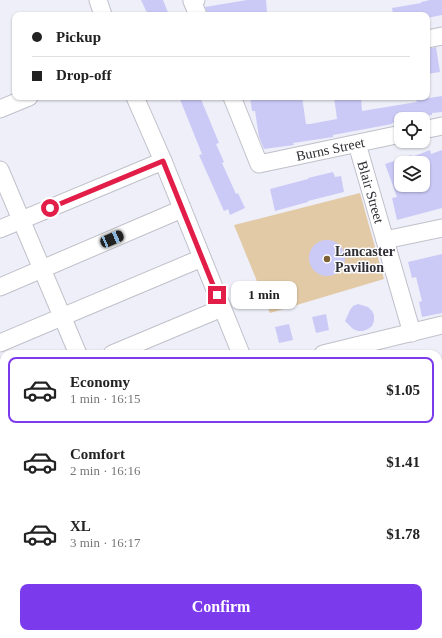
<!DOCTYPE html>
<meta charset="utf-8">
<style>
body{margin:0;font-family:"Times New Roman",serif;background:#f2f2f2;color:#222;height:100vh;display:flex;flex-direction:column;font-size:15px;white-space:nowrap}
*{box-sizing:border-box;margin:0}
p{font-size:13px;color:#767676}
.icon{flex:none;width:22px;height:22px;fill:none;stroke:currentColor;stroke-width:2;stroke-linecap:round;stroke-linejoin:round}
.map{position:relative;flex:1;overflow:hidden}
.details{position:absolute;left:0px;top:350px;width:442px;height:288px;display:flex;flex-direction:column;background:#fff;border-radius:12px 12px 0 0;box-shadow:0 1px 3px #0004}
.details>*{flex:none}
.hud{position:absolute;left:12px;top:12px;width:418px;height:88px;border-radius:8px;box-shadow:0 1px 3px #0004;display:grid;align-content:center;height:88px;padding:0 20px;background:#fff}
.controls{position:absolute;left:394px;top:112px;display:grid;gap:8px}
.controls a{display:grid;place-items:center;width:36px;height:36px;border-radius:8px;background:#fff;box-shadow:0 1px 3px #0004;font-size:20px}
.end{position:absolute;width:18px;height:18px;margin:-9px;border:5px solid #e11d48;background:#fff;box-shadow:0 0 0 2px #fff}
.from{border-radius:50%}
.bubble{position:absolute;height:28px;border-radius:8px;background:#fff;box-shadow:0 1px 3px #0004;font-size:13px;font-weight:600;line-height:28px;text-align:center}
.car{position:absolute;width:12px;height:24px;margin:-12px -6px;border-radius:5px;box-shadow:0 0 3px 1px #0007;background:linear-gradient(#222 24%,#8ab4d8 0 40%,#222 0 76%,#8ab4d8 0 86%,#222 0)}
.hud b{display:flex;align-items:center;gap:14px;height:38px;font-size:15px}
.hud b+b{border-top:1px solid #e0e0e0}
.hud i{width:10px;height:10px;background:#222}
ul{padding:7px 0 0;list-style:none}
li{display:flex;align-items:center;gap:12px;height:66px;margin:0 8px 6px;padding:0 12px;border:2px solid transparent;border-radius:8px}
li div{flex:1}
li b{display:block;font-size:15px}
li em{font-style:normal;font-weight:600}
li.active{border-color:#7c3aed}
li>.icon{width:36px;height:36px;stroke-width:1.5}
.primary-button{display:flex;gap:8px;margin-top:auto;padding:8px 20px}
.primary-button a{flex:1;height:46px;border-radius:8px;background:#7c3aed;color:#fff;font-size:16px;font-weight:600;line-height:46px;text-align:center}
.map>svg:first-child{display:block}
.green{fill:#e2caa6}
.building{fill:#cbcaf7;fill-rule:evenodd}
.lines{fill:none;stroke-linecap:round;stroke-linejoin:round}
.minor-casing{stroke:#c0c0ca;stroke-width:19}
.minor{stroke:#fff;stroke-width:17}
.route{stroke:#e11d48;stroke-width:5}
.poi-dot{fill:#7c6033;stroke:#fdfdff;stroke-width:1.5}
.labels{text-anchor:middle;dominant-baseline:central;stroke-width:3;stroke-linejoin:round;paint-order:stroke}
.street-label{font-size:14px;fill:#2f2f33;stroke:#fdfdff}
.poi-label{font-size:14px;font-weight:bold;fill:#2f2f33;stroke:#fdfdff;text-anchor:start}
</style>
<div class="map">
<svg width="442" height="638" viewBox="0 0 442 638">
<rect width="100%" height="100%" fill="#efeff9"/>
<path class="green" d="M360,193l24,86 -114,34 -36,-88z"/>
<g class="building">
<path d="M141,0h22l6,15h-21z"/>
<path d="M247,0h19l1,12 -19,3h-40l-3,-8z"/>
<path d="M430,0h12v15l-15,3v-3h-34l-1,-7 29,-5v-1z"/>
<path d="M436,47l4,25 -13,2v-25z"/>
<path d="M442,96v16l-10,1v2l-31,4v2l-9,2v1l-59,11v2l-40,6 1,2 -30,4 -5,-12 -4,-26h-3l-2,-14h52l4,27h4l27,-5 -3,-22h27l1,14 55,-9 -1,-2z"/>
<path d="M179,97h21l19,46 -3,1 8,18 -2,1 14,31 2,-1 7,15 -15,7 -2,-6 -4,2 -25,-56 3,-1z"/>
<path d="M430,150l1,4 11,-4v58l-45,12 -5,-22 5,-1 -12,-33 26,-9 1,2zM401,163h22v22h-22z"/>
<path d="M333,172l2,5 6,-1 3,16 -36,9v1l-33,9 -5,-22 38,-10v-1z"/>
<circle cx="327" cy="258" r="18"/>
<path d="M442,254v59l-20,4 -3,-15 3,-1 -6,-24 -4,1 -4,-16z"/>
<path d="M358,304l10,3 4,4 2,4v6l-2,5 -4,3 -5,2h-5l-5,-2 -8,-8 5,-11 3,-4z"/>
<path d="M326,314l3,16 -13,3 -4,-16z"/>
<path d="M289,324l4,16 -14,3 -4,-16z"/>
</g>
<g class="lines">
<g class="minor-casing">
<g id="minor">
<path d="M98,0l5,15"/>
<path d="M196,0l-4,1 6,14"/>
<path d="M427,39l15,-3"/>
<path d="M135,97l28,64 78,193"/>
<path id="s1" d="M232,97l27,67 142,-30"/>
<path d="M0,109l29,-12"/>
<path d="M423,130l19,-4"/>
<path id="s2" d="M357,144l55,189"/>
<path d="M0,170l78,184"/>
<path d="M0,229l163,-68"/>
<path d="M385,240l57,-12"/>
<path d="M0,287l182,-78"/>
<path d="M0,343l202,-85"/>
<path d="M112,354l110,-46"/>
<path d="M323,354l119,-29"/>
<path d="M0,401l4,-2"/>
<path d="M0,462l4,-2"/>
<path d="M438,521l4,11"/>
<path d="M0,525l4,-1"/>
<path d="M438,624l4,-1"/>
<path d="M0,631l4,7"/>
<path d="M20,638l13,-4"/>
</g>
</g>
<use href="#minor" class="minor"/>
</g>
<g class="lines">
<path class="route" d="M50,208l113,-47 54,134"/>
</g>
<circle class="poi-dot" cx="327" cy="259" r="4"/>
<g class="labels">
<g class="street-label">
<text stroke="none"><textPath href="#s1" startOffset="145">Burns Street</textPath></text>
<text stroke="none"><textPath href="#s2" startOffset="50">Blair Street</textPath></text>
</g>
<g class="poi-label">
<text x="335" y="251">Lancaster<tspan x="335" dy="16">Pavilion</tspan></text>
</g>
</g>
</svg>
<div class="controls">
<a><svg class="icon" aria-label="locate" viewBox="0 0 24 24"><circle cx="12" cy="12" r="6"/><path d="M12 2v4M12 18v4M2 12h4M18 12h4"/></svg></a>
<a><svg class="icon" aria-label="layers" viewBox="0 0 24 24"><path d="M12 4l9 5-9 5-9-5zM3 14l9 5 9-5"/></svg></a>
</div>
<i class="end from" style="left:50px;top:208px"></i>
<i class="end" style="left:217px;top:295px"></i>
<div class="bubble" style="left:231px;top:281px;width:66px">1 min</div>
<i class="car" style="left:112px;top:239px;rotate:67deg"></i>
<div class="hud">
<b><i class="from"></i>Pickup</b>
<b><i></i>Drop-off</b>
</div>
<section class="details">
<ul>
<li class="active"><svg class="icon" aria-label="car" viewBox="0 0 24 24"><path d="M5 17H2v-5l4-1 3-4h7l3 4 3 1v5h-3M9 17h6M6 11h13"/><circle cx="7" cy="17" r="2"/><circle cx="17" cy="17" r="2"/></svg><div><b>Economy</b><p>1 min · 16:15</p></div><em>$1.05</em></li>
<li><svg class="icon" aria-label="car" viewBox="0 0 24 24"><path d="M5 17H2v-5l4-1 3-4h7l3 4 3 1v5h-3M9 17h6M6 11h13"/><circle cx="7" cy="17" r="2"/><circle cx="17" cy="17" r="2"/></svg><div><b>Comfort</b><p>2 min · 16:16</p></div><em>$1.41</em></li>
<li><svg class="icon" aria-label="car" viewBox="0 0 24 24"><path d="M5 17H2v-5l4-1 3-4h7l3 4 3 1v5h-3M9 17h6M6 11h13"/><circle cx="7" cy="17" r="2"/><circle cx="17" cy="17" r="2"/></svg><div><b>XL</b><p>3 min · 16:17</p></div><em>$1.78</em></li>
</ul>
<div class="primary-button"><a>Confirm</a></div>
</section>
</div>
